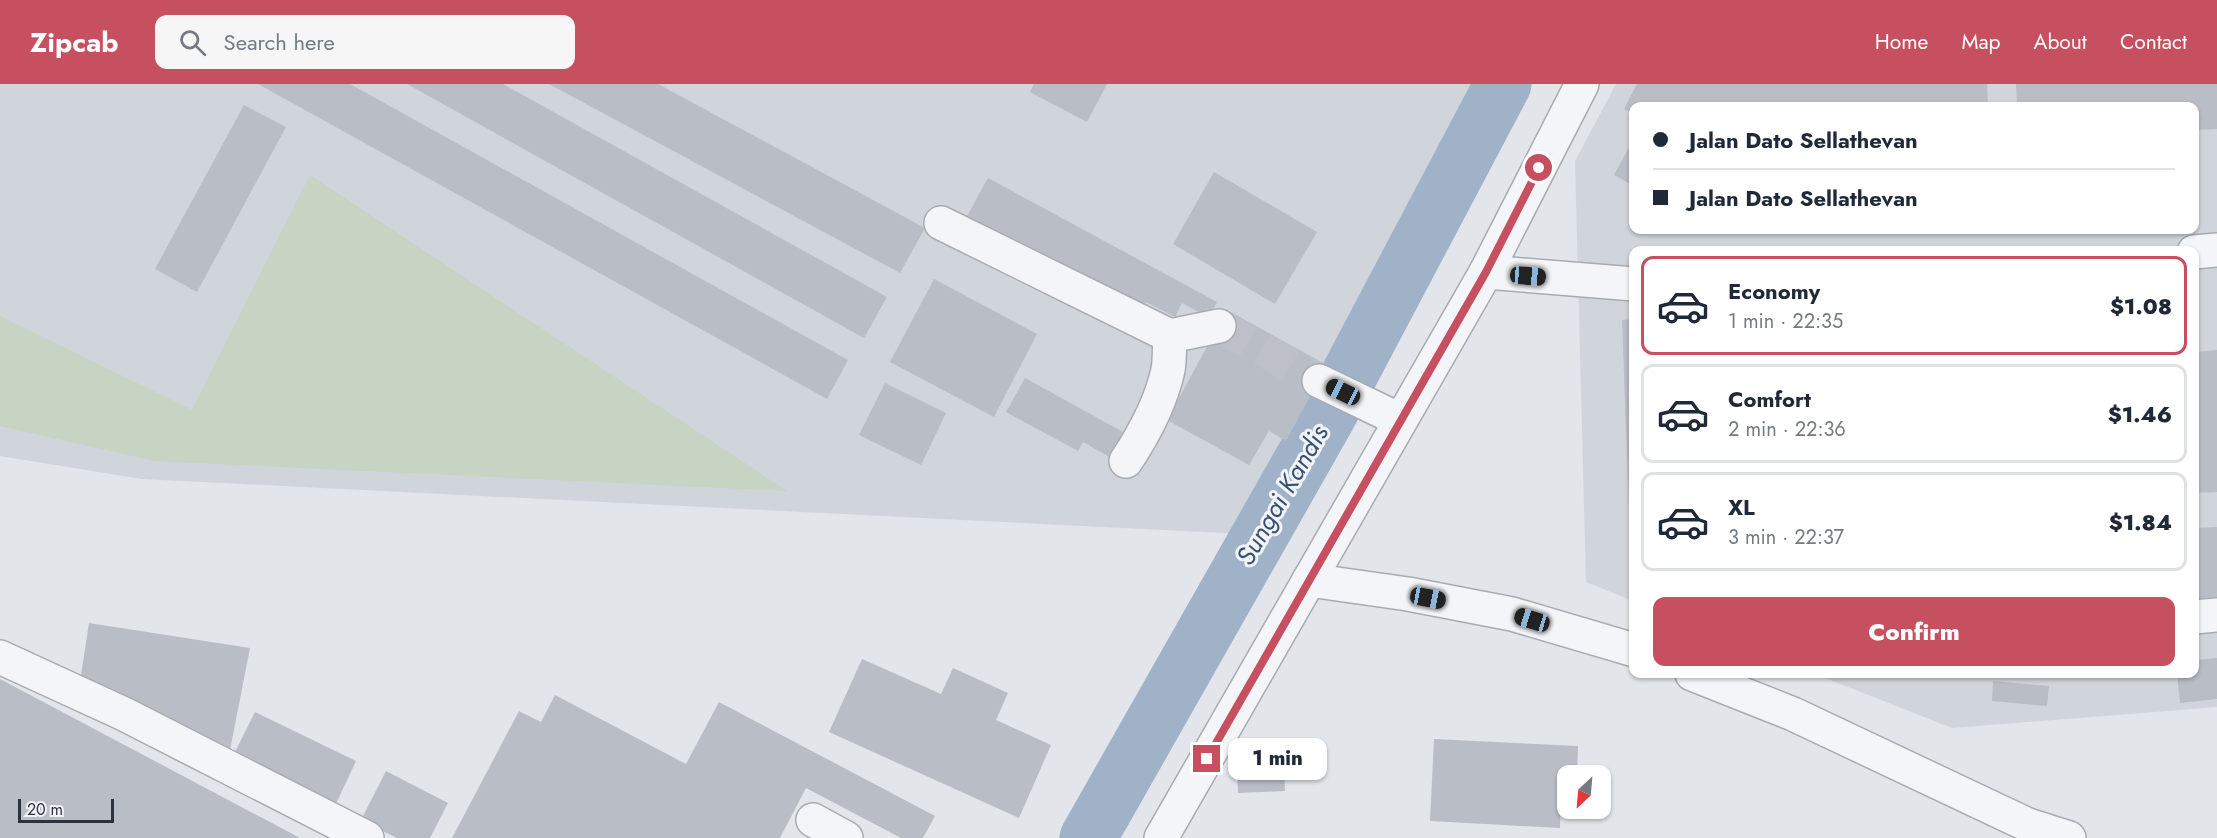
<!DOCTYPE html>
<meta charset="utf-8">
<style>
body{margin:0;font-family:Jost,sans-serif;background:#f6f6f7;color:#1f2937;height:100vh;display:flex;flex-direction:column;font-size:22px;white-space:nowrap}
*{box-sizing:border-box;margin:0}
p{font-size:20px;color:#747a83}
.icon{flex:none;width:33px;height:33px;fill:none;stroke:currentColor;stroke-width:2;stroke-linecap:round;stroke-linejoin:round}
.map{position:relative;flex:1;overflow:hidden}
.sheet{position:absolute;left:1629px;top:162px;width:570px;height:432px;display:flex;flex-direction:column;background:#fff;border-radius:12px;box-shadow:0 2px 4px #0004}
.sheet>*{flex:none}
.guide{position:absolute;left:1629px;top:18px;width:570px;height:132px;border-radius:12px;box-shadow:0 2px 4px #0004;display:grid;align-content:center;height:132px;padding:0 24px;background:#fff}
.needle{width:39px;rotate:206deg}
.fabs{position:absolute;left:1557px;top:681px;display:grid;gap:12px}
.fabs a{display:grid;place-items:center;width:54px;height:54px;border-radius:12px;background:#fff;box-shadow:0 2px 4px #0004;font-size:30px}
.scale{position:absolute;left:18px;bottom:15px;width:96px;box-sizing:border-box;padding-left:6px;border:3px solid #2b3240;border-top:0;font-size:16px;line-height:21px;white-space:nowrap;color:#2b3240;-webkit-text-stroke:4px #f1f3f7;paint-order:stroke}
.end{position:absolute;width:27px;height:27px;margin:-14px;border:8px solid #c64f60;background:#fff;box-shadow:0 0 0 3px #fff}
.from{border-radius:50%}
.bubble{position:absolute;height:42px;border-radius:12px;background:#fff;box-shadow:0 2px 4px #0004;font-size:20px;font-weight:800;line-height:42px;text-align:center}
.car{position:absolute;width:18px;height:36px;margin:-18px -9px;border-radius:8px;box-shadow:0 0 4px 2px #0007;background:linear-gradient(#222 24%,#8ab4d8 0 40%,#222 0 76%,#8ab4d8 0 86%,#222 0)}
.guide b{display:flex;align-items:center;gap:21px;height:57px;font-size:22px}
.guide b+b{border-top:2px solid #e0e1e3}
.guide i{width:15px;height:15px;background:#1f2937}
ul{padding:10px 0 0;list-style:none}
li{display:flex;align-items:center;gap:18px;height:99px;margin:0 12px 9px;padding:0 12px;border:3px solid #e0e1e3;border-radius:12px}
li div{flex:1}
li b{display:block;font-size:22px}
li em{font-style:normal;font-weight:800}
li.selected{border-color:#c64f60}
li>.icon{width:54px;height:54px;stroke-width:1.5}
.action{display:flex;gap:12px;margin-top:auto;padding:12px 24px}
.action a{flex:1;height:69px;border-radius:12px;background:#c64f60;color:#fff;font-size:24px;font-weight:800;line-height:69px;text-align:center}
header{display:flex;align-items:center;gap:36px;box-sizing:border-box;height:84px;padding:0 30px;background:#c64f60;color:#fff}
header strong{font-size:28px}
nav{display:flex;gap:33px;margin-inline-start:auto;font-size:21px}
.search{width:420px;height:54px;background:#f6f6f7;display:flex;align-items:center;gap:15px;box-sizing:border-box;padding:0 21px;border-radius:12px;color:#747a83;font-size:22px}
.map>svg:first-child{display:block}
.built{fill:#d0d4db;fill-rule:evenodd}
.green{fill:#c7d3c3}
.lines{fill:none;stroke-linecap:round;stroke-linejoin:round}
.river{stroke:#9fb2c7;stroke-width:57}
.building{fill:#b9bec6}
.minor-tunnel{stroke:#bdc1c7;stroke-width:33;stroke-dasharray:33 16;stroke-linecap:butt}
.minor-casing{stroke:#a7acb3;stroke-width:36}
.minor{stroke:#f4f5f8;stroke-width:33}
.route{stroke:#c64f60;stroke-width:8}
.labels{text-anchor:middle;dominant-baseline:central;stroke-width:6;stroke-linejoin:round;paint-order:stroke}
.water-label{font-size:26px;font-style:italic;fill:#385171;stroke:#f1f3f7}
</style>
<header>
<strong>Zipcab</strong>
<div class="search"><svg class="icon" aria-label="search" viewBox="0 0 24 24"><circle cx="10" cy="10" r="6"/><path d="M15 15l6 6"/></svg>Search here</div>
<nav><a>Home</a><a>Map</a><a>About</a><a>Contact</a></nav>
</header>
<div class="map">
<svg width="2217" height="754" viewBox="0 0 2217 754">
<rect width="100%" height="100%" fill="#e2e5e9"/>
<g class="built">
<path d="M0,0h1488l-245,450 -1101,-55 -142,-23z"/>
<path d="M1616,0h601v623l-265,21 -137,-54h379v-424h-560l-1,351 -47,-19 -11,-421zM1634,22h560v124h-560z"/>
</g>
<path class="green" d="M310,91l477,316 -632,-30 -155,-35v-110l192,94z"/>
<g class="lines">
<path class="river" d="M1088,754l239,-421 176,-333"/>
</g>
<g class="building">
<path d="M258,0h92l498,276 -21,39z"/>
<path d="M407,0h96l384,213 -23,41z"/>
<path d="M549,0h109l267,144 -25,45z"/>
<path d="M1034,0h73l-20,38 -57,-30z"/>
<path d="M1637,0h350l1,22h-354v8l-10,-5z"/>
<path d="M2016,0h201v45l-23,1v-24h-177z"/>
<path d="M244,21l42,22 -89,165 -42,-23z"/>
<path d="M1634,54v48l-20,-11z"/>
<path d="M1214,88l103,60 -42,72 -102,-60z"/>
<path d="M988,94l229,124 -8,16 -27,-15 -7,14 -29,-15 -6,12 -174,-96z"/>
<path d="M934,195l103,55 -43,83 -104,-55z"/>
<path d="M1227,226l100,55 -41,76 -17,-10 -20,34 -82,-45z"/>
<path d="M1634,235v245h-3l-9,-244z"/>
<path d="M2217,266v142l-23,1v-141z"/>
<path d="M1025,294l109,60 -14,25 -37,-21 -5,9 -72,-39z"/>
<path d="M885,299l61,30 -25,52 -62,-30z"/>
<path d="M2217,443v77l-23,1v-77z"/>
<path d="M89,539l161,25 -20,102 -149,-75z"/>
<path d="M2217,574v41l-37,4 -3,-29h17v-14z"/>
<path d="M862,575l79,35 12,-26 55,25 -12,27 55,25 -32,73 -190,-86z"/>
<path d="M0,595l300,159h-300z"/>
<path d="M1993,597l56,5 -2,20 -55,-5z"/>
<path d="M555,611l131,69 33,-62 216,114 -12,22h-22l-95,-50 -26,50h-328l67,-127 22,11z"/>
<path d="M255,628l101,49 -21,45 -102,-50z"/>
<path d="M1434,655l144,7 -1,30h-9v17h-7l-1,35 -130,-7z"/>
<path d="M1283,658l2,49 -47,2 -2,-48z"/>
<path d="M386,687l62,32 -18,35h-33l-36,-18z"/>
</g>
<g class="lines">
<path class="minor-tunnel" d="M1219,242l100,55"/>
<g class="minor-casing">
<g id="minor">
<path d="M941,139l229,113 49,-10"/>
<path d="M2194,168l23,-2"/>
<path d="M1486,188l148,12"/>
<path d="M1319,297l81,39"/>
<path d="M1126,377c18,-27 35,-59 42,-91 2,-11 1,-23 2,-34"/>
<path d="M1309,496l99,14 104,20 122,36"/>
<path d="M2194,533l23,-2"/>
<path d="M0,573l124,57 243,124"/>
<path d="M1692,590l101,40 235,111 41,13"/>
<path d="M813,736l33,18"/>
<path d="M1161,754l325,-566 96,-188"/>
</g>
</g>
<use href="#minor" class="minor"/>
</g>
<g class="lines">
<path class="route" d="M1207,675l279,-487 53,-104"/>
</g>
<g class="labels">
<g class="water-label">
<text transform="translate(1282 411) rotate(-60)">Sungai Kandis</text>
</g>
</g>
</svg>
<div class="fabs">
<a><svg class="needle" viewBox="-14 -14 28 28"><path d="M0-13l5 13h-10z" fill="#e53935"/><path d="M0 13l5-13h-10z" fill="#747a83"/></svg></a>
</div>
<div class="scale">20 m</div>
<i class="end from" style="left:1539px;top:84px"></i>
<i class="end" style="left:1207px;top:675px"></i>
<div class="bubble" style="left:1228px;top:654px;width:99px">1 min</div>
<i class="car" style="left:1528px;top:192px;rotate:95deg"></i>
<i class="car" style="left:1343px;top:308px;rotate:296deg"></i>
<i class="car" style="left:1428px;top:514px;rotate:101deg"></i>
<i class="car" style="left:1532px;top:536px;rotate:287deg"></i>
<div class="guide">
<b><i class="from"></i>Jalan Dato Sellathevan</b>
<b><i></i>Jalan Dato Sellathevan</b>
</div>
<section class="sheet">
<ul>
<li class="selected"><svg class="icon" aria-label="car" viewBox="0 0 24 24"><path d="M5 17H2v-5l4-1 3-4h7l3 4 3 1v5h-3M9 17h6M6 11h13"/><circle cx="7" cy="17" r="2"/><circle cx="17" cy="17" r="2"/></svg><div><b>Economy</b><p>1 min · 22:35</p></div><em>$1.08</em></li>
<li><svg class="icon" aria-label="car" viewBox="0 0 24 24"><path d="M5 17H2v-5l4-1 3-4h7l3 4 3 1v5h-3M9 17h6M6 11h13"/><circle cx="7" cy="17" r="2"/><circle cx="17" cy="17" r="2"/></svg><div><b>Comfort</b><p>2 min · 22:36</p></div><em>$1.46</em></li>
<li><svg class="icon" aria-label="car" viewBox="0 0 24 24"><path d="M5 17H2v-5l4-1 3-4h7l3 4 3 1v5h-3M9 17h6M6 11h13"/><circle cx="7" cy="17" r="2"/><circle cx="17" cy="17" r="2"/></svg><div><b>XL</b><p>3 min · 22:37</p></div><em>$1.84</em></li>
</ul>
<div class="action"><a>Confirm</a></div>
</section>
</div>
